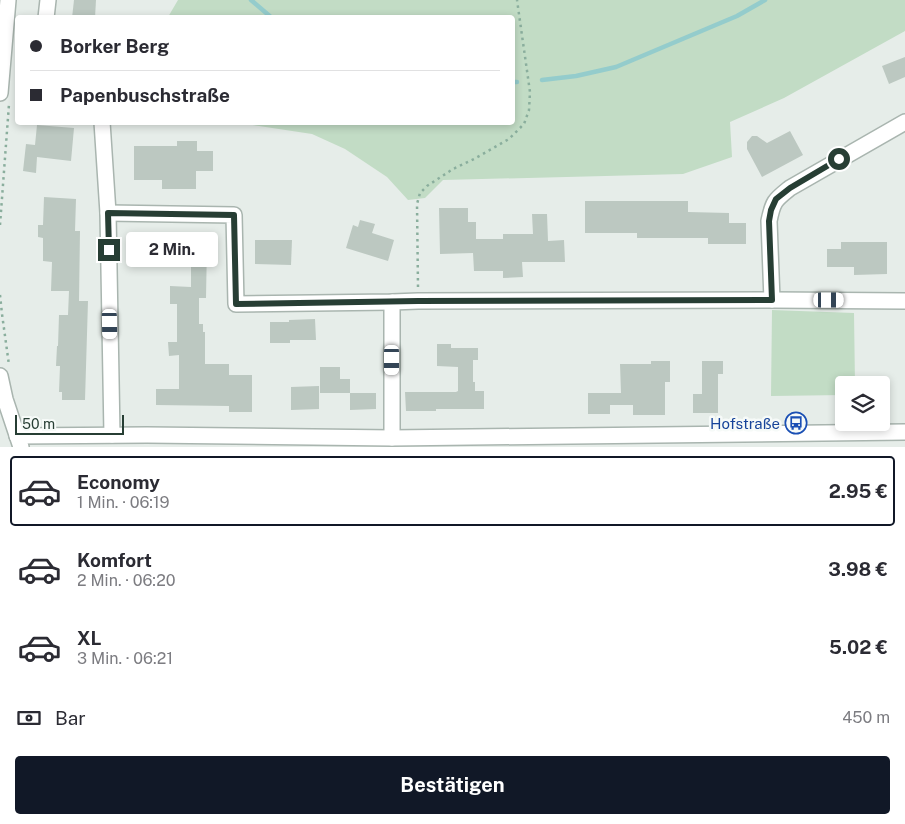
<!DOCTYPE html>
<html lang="de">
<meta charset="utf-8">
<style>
body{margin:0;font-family:"Public Sans",sans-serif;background:#f2f2f3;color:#2b2b33;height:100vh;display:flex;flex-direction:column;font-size:19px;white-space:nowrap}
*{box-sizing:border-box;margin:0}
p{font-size:16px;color:#7c7c81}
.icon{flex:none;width:28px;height:28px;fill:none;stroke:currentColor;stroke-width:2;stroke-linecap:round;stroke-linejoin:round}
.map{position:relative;height:447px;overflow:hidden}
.details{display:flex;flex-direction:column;background:#fff;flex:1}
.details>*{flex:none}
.hud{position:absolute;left:15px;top:15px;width:500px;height:110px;border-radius:5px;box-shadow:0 2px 8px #0003;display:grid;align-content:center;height:110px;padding:0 15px;background:#fff}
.tools{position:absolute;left:835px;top:376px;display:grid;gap:10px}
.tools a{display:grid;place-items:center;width:55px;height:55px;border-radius:5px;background:#fff;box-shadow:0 2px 8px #0003;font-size:25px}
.scale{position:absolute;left:15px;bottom:12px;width:109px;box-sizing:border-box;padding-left:5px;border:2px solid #273e34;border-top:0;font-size:14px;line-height:18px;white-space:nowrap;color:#273e34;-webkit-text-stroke:4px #f6faf8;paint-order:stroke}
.end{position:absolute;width:22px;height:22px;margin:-11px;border:6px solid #273e34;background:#fff;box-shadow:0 0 0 2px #fff}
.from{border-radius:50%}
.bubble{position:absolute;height:35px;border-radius:5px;background:#fff;box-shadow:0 2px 8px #0003;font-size:16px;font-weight:700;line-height:35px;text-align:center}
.car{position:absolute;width:15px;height:30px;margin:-15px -8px;border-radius:6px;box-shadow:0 0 4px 1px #0007;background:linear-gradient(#fff 24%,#345 0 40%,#fff 0 76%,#345 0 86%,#fff 0)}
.hud b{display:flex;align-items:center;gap:18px;height:48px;font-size:19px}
.hud b+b{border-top:1px solid #e1e1e2}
.hud i{width:12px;height:12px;background:#2b2b33}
ul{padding:9px 0 0;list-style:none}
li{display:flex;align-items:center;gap:15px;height:70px;margin:0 10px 8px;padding:0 5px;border:2px solid transparent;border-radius:5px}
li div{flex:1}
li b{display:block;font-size:19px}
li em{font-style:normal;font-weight:700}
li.current{border-color:#111827}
li>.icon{width:45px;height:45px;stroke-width:1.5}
.pay{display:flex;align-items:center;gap:12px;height:55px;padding:0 15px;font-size:19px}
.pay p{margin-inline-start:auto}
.primary-button{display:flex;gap:10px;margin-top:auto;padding:10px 15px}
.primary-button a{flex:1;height:58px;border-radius:5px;background:#111827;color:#fff;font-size:20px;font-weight:700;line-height:58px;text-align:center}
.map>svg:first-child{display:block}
.green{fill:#c2dcc5}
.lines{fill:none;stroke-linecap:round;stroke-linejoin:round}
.stream{stroke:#94cccc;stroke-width:4.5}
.building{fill:#bcc8c1}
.minor-casing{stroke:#a9b5af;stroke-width:18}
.tertiary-casing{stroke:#a9b5af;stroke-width:18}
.path{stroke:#8aae9d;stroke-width:2.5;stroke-dasharray:2.5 4;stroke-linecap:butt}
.minor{stroke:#fff;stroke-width:15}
.tertiary{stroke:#fff;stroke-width:15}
.route{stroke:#273e34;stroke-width:6}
.labels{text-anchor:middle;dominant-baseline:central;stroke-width:5;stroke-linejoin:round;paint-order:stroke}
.transit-label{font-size:15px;fill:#164399;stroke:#f6faf8;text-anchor:end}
</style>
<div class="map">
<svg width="905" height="447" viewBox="0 0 905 447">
<rect width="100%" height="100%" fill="#e6ede9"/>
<g class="green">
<path d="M178,0h727v31l-121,67 -54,24 2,35 -49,17 -240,6 -18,18 -17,2 -21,-23 -42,-28 -33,-15 -73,-11 273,-1v-104l-344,-1z"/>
<path d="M772,310l82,3 1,72h-11v10l-73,1z"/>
</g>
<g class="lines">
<g class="stream">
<path d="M251,0l21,18"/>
<path d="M542,80l34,-4 40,-9 121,-51 28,-16"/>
<path d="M512,82h5"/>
</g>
</g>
<g class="building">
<path d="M74,0h22l-1,18h-23z"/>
<path d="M905,57v20l-16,7 -7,-18z"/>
<path d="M37,125l37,3 -3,33 -34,-4 -1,16 -13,-2 3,-27 9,1z"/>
<path d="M790,131l13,24 -41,22 -15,-28v-7l5,-6h5l10,7z"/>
<path d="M177,141h20v10h16v20h-17v18h-34v-9h-28v-34h43z"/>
<path d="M44,197l32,2 -1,32h5l-1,70h9l-3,99h-23v-8h-3l1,-26h-4l1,-20h1l1,-31h9l1,-24h-18l1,-29 -9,-1v-23l-5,-1v-12h5z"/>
<path d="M585,201h103v11l41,1v10h17v21h-38v-6h-71v-5h-52z"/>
<path d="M439,208h29v14h8v17h27v-5h30l-1,-20h15l1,27 16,-1 1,22h-43l1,15 -20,1v-7h-29l-1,-18 -33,1z"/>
<path d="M360,220l15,4 -3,9 22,7 -6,21 -42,-13 7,-23 5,2z"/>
<path d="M166,238h19l-1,5 23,1 -1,54h-7v26h4v8h2v32h24v11h23v37h-23v-6l-73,-1v-16h23v-34l-10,1 -1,-14h9v-38h-7v-18l21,1v-27h-26z"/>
<path d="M255,240h37l-1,25 -36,-1z"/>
<path d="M841,242h46v32l-33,1v-8h-27v-18h14z"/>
<path d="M315,319l1,21h-26v3h-20v-21h19v-2z"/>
<path d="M437,344h14v4h27v12h-5v22h2v9h9v18h-48v2h-30l-1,-19h51l2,-1v-24l-21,-1z"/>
<path d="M651,361h19v21h-5v33h-32v-10h-23v9h-22v-21h33l-1,-29h31z"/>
<path d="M702,361h21v13h-5v39h-25v-19h9z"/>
<path d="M320,367h20v12h10v14h-30z"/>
<path d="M319,386v23l-28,1v-23z"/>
<path d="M350,393h26v16l-26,1z"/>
</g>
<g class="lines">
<g class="minor-casing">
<g id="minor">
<path d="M46,18l2,-18"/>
<path d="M102,122l6,91 4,222"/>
<path d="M108,213l126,2 2,89 156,-2 26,-1 354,-1 133,1"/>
<path d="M772,300l-3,-79c4,-20 6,-21 21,-33l115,-66"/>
<path d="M392,302v136"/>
<path d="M17,436l130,-1 245,3 513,-6"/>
</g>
</g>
<g class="tertiary-casing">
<g id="tertiary">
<path d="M0,93l8,-93"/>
<path d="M0,376l5,23 16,48"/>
</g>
</g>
<g class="path">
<path d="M0,225l9,-121"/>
<path d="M418,287l-1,-83 3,-11 7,-7 26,-17 21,-10 35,-20 15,-15 5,-14 1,-18 -13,-92"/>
<path d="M0,295l2,19 7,51"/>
</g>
<use href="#minor" class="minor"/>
<use href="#tertiary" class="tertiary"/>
</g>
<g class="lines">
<path class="route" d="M109,250l-1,-37 126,2 2,89 182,-3 354,-1 -3,-79 2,-11 5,-11 14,-11 49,-29"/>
</g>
<defs>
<g id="bus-ring" transform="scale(1.125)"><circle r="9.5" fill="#f6faf8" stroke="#1a4fb4" stroke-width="1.5"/><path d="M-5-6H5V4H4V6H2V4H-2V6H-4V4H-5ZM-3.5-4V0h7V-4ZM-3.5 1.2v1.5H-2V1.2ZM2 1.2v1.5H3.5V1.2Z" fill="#1a4fb4"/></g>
</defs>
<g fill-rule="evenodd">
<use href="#bus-ring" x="796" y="423"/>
</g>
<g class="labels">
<g class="transit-label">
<text x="780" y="423">Hofstraße</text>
</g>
</g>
</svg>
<div class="tools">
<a><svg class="icon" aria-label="layers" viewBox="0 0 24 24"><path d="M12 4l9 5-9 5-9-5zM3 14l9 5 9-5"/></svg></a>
</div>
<div class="scale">50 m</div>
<i class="end from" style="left:839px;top:159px"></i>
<i class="end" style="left:109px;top:250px"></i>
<div class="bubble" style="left:126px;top:232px;width:92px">2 Min.</div>
<i class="car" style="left:829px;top:300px;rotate:90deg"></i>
<i class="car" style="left:110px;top:324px;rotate:179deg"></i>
<i class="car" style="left:392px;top:360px;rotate:180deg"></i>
<div class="hud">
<b><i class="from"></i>Borker Berg</b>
<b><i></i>Papenbuschstraße</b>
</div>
</div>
<section class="details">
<ul>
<li class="current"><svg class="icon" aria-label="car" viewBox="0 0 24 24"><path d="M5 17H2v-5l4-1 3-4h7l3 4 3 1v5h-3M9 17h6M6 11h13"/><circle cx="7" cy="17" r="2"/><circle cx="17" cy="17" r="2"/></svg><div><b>Economy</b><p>1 Min. · 06:19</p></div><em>2.95 €</em></li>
<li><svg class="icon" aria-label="car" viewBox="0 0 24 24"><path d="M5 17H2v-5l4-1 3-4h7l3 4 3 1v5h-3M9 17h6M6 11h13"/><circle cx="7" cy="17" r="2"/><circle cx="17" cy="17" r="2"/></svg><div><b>Komfort</b><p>2 Min. · 06:20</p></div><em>3.98 €</em></li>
<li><svg class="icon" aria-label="car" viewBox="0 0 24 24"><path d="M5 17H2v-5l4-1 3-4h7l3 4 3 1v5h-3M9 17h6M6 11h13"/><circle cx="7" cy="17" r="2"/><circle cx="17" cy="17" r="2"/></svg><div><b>XL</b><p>3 Min. · 06:21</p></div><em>5.02 €</em></li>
</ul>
<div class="pay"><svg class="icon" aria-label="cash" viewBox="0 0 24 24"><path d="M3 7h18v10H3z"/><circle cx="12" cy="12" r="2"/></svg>Bar<p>450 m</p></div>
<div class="primary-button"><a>Bestätigen</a></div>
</section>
